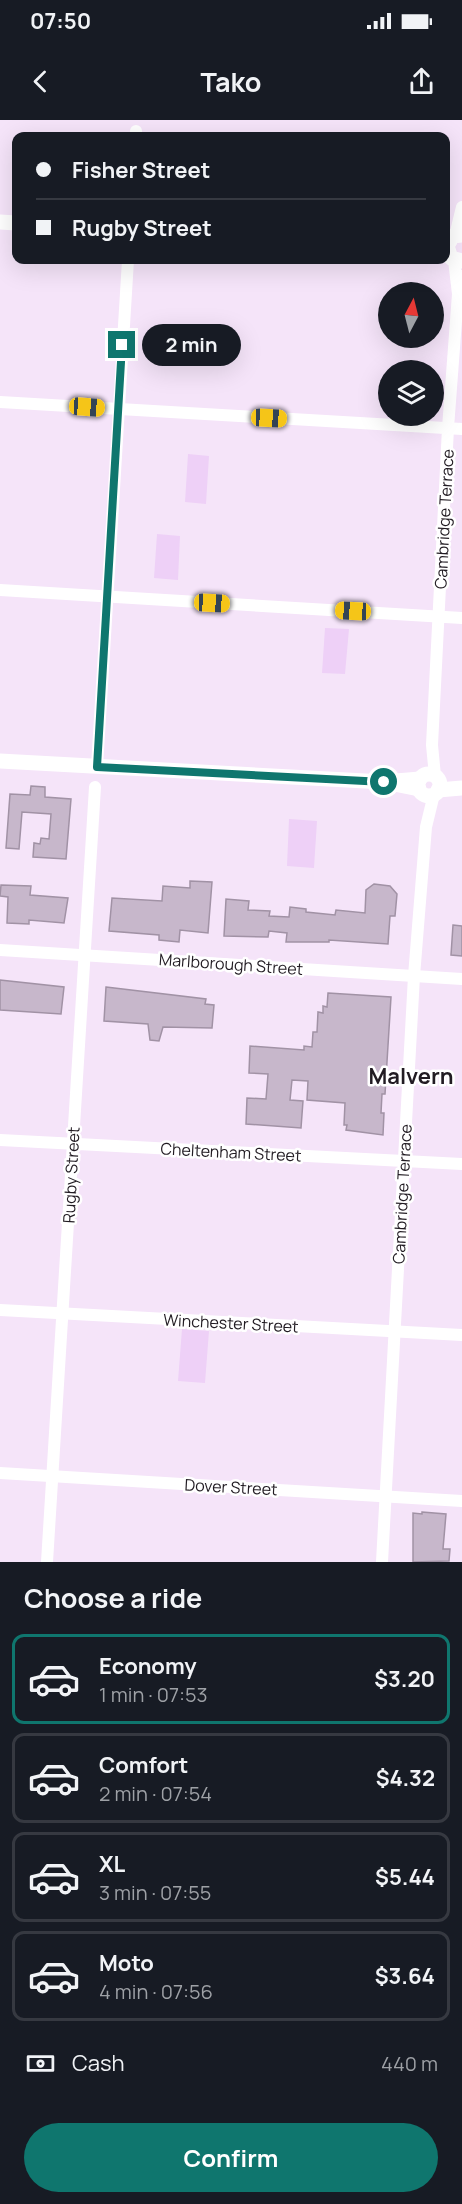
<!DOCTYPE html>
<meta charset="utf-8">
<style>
body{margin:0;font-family:Manrope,sans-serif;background:#242831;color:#f1f3f6;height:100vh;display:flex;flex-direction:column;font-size:22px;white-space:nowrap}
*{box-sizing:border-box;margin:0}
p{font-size:20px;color:#9ea1a6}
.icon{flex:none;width:33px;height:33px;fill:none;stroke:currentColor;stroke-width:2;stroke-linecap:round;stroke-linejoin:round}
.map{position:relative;height:1442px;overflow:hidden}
.sheet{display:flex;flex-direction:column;background:#171b24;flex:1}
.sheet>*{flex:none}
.guide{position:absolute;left:12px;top:12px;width:438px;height:132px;border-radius:12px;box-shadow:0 6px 24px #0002;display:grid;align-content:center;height:132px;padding:0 24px;background:#171b24}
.needle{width:39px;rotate:7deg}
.controls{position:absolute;left:378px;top:162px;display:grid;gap:12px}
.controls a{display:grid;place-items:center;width:66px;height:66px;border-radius:50%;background:#171b24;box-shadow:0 6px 24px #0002;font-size:30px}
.end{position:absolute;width:27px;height:27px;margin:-14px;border:8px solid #0f766e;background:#fff;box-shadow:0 0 0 3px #fff}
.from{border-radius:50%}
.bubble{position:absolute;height:42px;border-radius:21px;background:#171b24;box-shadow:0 6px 24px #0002;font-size:20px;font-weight:700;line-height:42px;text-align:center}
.car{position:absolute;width:18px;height:36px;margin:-18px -9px;border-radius:8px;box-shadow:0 0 4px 2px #0007;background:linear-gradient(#f5c518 24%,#345 0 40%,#f5c518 0 76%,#345 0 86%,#f5c518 0)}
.guide b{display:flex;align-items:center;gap:21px;height:57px;font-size:22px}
.guide b+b{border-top:2px solid #363941}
.guide i{width:15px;height:15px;background:#f1f3f6}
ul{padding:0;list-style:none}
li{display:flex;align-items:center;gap:18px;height:90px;margin:0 12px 9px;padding:0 12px;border:3px solid #363941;border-radius:12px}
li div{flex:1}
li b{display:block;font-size:22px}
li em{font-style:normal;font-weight:700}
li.on{border-color:#0f766e}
li>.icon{width:54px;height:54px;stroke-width:1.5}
h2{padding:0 24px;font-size:27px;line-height:72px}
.pay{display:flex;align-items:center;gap:15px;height:66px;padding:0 24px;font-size:22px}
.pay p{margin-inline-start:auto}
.cta{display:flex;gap:12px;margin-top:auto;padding:12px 24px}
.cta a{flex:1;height:69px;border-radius:36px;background:#0f766e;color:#fff;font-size:24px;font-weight:700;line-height:69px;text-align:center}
.status{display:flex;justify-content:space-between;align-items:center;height:42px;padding:0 30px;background:#171b24;direction:ltr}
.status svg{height:16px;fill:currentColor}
header{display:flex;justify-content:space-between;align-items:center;height:78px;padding:0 24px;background:#171b24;font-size:27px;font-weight:700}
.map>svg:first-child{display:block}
.green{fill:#eed0f7}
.building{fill:#c7b7cb;stroke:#a192a5;stroke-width:1.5}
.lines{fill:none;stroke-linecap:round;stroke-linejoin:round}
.minor{stroke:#fff;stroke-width:12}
.tertiary{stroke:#fff;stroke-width:15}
.route{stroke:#0f766e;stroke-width:8}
.labels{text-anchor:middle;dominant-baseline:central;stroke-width:5;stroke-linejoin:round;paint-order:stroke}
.street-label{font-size:16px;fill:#211b22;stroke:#fff}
.district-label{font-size:22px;font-weight:bold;fill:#211b22;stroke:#fff}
</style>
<div class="status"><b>07:50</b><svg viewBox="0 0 49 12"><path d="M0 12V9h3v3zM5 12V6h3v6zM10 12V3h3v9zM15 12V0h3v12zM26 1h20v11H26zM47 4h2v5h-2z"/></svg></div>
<header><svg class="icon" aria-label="back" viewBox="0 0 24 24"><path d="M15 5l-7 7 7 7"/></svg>Tako<svg class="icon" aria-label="share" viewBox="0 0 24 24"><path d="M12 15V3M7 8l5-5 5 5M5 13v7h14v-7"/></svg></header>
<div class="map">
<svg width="462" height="1442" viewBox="0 0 462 1442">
<rect width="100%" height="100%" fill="#f5e4f9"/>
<g class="green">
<path d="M188,334l21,2 -3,48 -21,-2z"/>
<path d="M157,414l23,2 -2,44 -24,-2z"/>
<path d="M325,508l24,1 -4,45 -23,-1z"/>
<path d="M289,699l28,2 -3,47 -27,-2z"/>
<path d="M182,1209l27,2 -4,52 -27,-2z"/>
</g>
<g class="building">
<path d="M31,666l14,1v10l26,2 -5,60 -33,-2 1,-14 6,1 1,-6 8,1 2,-25 -29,-2 -3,37 -13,-1 4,-54 20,1z"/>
<path d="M190,761l22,1 -4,51 -28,-3 -1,12 -20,-2v-5l-50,-4 3,-33 50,3 1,-15 27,2z"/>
<path d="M374,764l16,2 7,8 -2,22h-5l-2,28 -59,-4v2h-43l1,-9 -18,-2 -1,6 -44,-1 2,-37 23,2 -1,9 22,1 -1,5 20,1 1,-10 16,2v3l29,3 1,-5 29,3 1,-23z"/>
<path d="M1,765l30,1 -1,9 38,3 -4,25 -35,-3v4l-22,-1 1,-26 -8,-1z"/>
<path d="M453,805l9,1v30l-11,-1z"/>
<path d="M0,860l64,7 -3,27 -61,-4z"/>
<path d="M106,867l100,12 -1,5 9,1 -2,23 -49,-1 -4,14 -9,-1 -2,-16 -44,-3z"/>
<path d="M328,873l63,4 -6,97h-3l-1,19h3l-1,22 -37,-5 1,-5h-3l1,-22 -38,-3 1,-19 -16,-1 -2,20 13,1 -2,27 -55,-4 1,-26 19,1 2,-25 -19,-1 1,-27 54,4v-4l8,1 1,-15h4l1,-20 5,1v-7l4,1z"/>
<path d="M422,1392l24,2 -3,35h7l-1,12 -36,1v-49l9,1z"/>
</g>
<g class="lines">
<g class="minor">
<path d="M136,16v-5"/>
<path d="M455,116l7,-29"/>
<path d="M454,140l4,34 4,-18"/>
<path d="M0,282l462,27"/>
<path d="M0,470l462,28"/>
<path d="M97,647l31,-507"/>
<path d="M435,656l-3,-31 16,-317 10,-134"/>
<path d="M0,830l462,29"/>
<path d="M0,1020l462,24"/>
<path d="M0,1190l462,25"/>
<path d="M0,1353l462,28"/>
<path d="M47,1442l48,-775"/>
<path d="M382,1442l32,-586 12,-149 8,-33"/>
</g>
<g class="tertiary">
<path d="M0,102l16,1"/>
<path d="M462,115l-9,1 -6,10 4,12 11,3"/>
<path d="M0,641l384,21"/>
<circle cx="429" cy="665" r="11"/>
<path d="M419,669l-35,-7 36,-3"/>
<path d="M438,670l24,-2"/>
</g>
</g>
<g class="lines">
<path class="route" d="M122,225l-25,422 287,15"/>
</g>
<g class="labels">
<g class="street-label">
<text transform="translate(444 399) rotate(-87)">Cambridge Terrace</text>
<text transform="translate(231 844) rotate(4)">Marlborough Street</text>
<text transform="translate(231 1032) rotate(3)">Cheltenham Street</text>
<text transform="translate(71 1055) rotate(-87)">Rugby Street</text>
<text transform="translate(402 1074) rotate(-87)">Cambridge Terrace</text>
<text transform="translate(231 1203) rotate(3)">Winchester Street</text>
<text transform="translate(231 1367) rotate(3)">Dover Street</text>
</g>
<g class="district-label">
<text x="411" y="956">Malvern</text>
</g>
</g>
</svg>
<div class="controls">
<a><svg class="needle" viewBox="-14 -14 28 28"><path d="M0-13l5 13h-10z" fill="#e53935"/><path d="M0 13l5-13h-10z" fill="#9ea1a6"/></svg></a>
<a><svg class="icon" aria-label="layers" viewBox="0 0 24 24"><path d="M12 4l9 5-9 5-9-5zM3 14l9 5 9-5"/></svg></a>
</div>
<i class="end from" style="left:384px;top:662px"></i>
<i class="end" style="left:122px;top:225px"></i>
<div class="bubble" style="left:142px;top:204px;width:99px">2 min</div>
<i class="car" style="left:87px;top:287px;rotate:94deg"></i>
<i class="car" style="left:269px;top:298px;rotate:93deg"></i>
<i class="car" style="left:212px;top:483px;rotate:93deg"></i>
<i class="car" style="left:353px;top:491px;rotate:273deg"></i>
<div class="guide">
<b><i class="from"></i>Fisher Street</b>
<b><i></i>Rugby Street</b>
</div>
</div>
<section class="sheet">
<h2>Choose a ride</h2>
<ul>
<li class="on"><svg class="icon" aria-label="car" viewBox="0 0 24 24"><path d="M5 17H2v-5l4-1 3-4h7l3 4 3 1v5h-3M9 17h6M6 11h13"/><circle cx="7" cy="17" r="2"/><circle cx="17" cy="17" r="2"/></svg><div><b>Economy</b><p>1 min · 07:53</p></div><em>$3.20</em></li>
<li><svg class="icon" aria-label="car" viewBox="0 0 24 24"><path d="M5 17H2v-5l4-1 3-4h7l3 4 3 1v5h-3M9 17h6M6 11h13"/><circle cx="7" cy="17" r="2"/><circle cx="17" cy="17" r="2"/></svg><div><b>Comfort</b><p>2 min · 07:54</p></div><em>$4.32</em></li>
<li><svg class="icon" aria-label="car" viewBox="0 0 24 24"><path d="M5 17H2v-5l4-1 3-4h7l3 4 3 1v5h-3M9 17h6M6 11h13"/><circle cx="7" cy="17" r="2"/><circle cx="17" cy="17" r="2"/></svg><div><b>XL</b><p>3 min · 07:55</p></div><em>$5.44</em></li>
<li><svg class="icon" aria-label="car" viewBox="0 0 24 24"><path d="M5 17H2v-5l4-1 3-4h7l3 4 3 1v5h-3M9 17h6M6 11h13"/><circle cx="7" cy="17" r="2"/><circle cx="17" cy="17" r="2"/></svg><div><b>Moto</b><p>4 min · 07:56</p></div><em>$3.64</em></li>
</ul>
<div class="pay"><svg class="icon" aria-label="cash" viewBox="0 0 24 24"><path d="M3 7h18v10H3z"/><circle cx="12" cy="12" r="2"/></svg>Cash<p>440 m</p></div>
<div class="cta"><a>Confirm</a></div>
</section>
